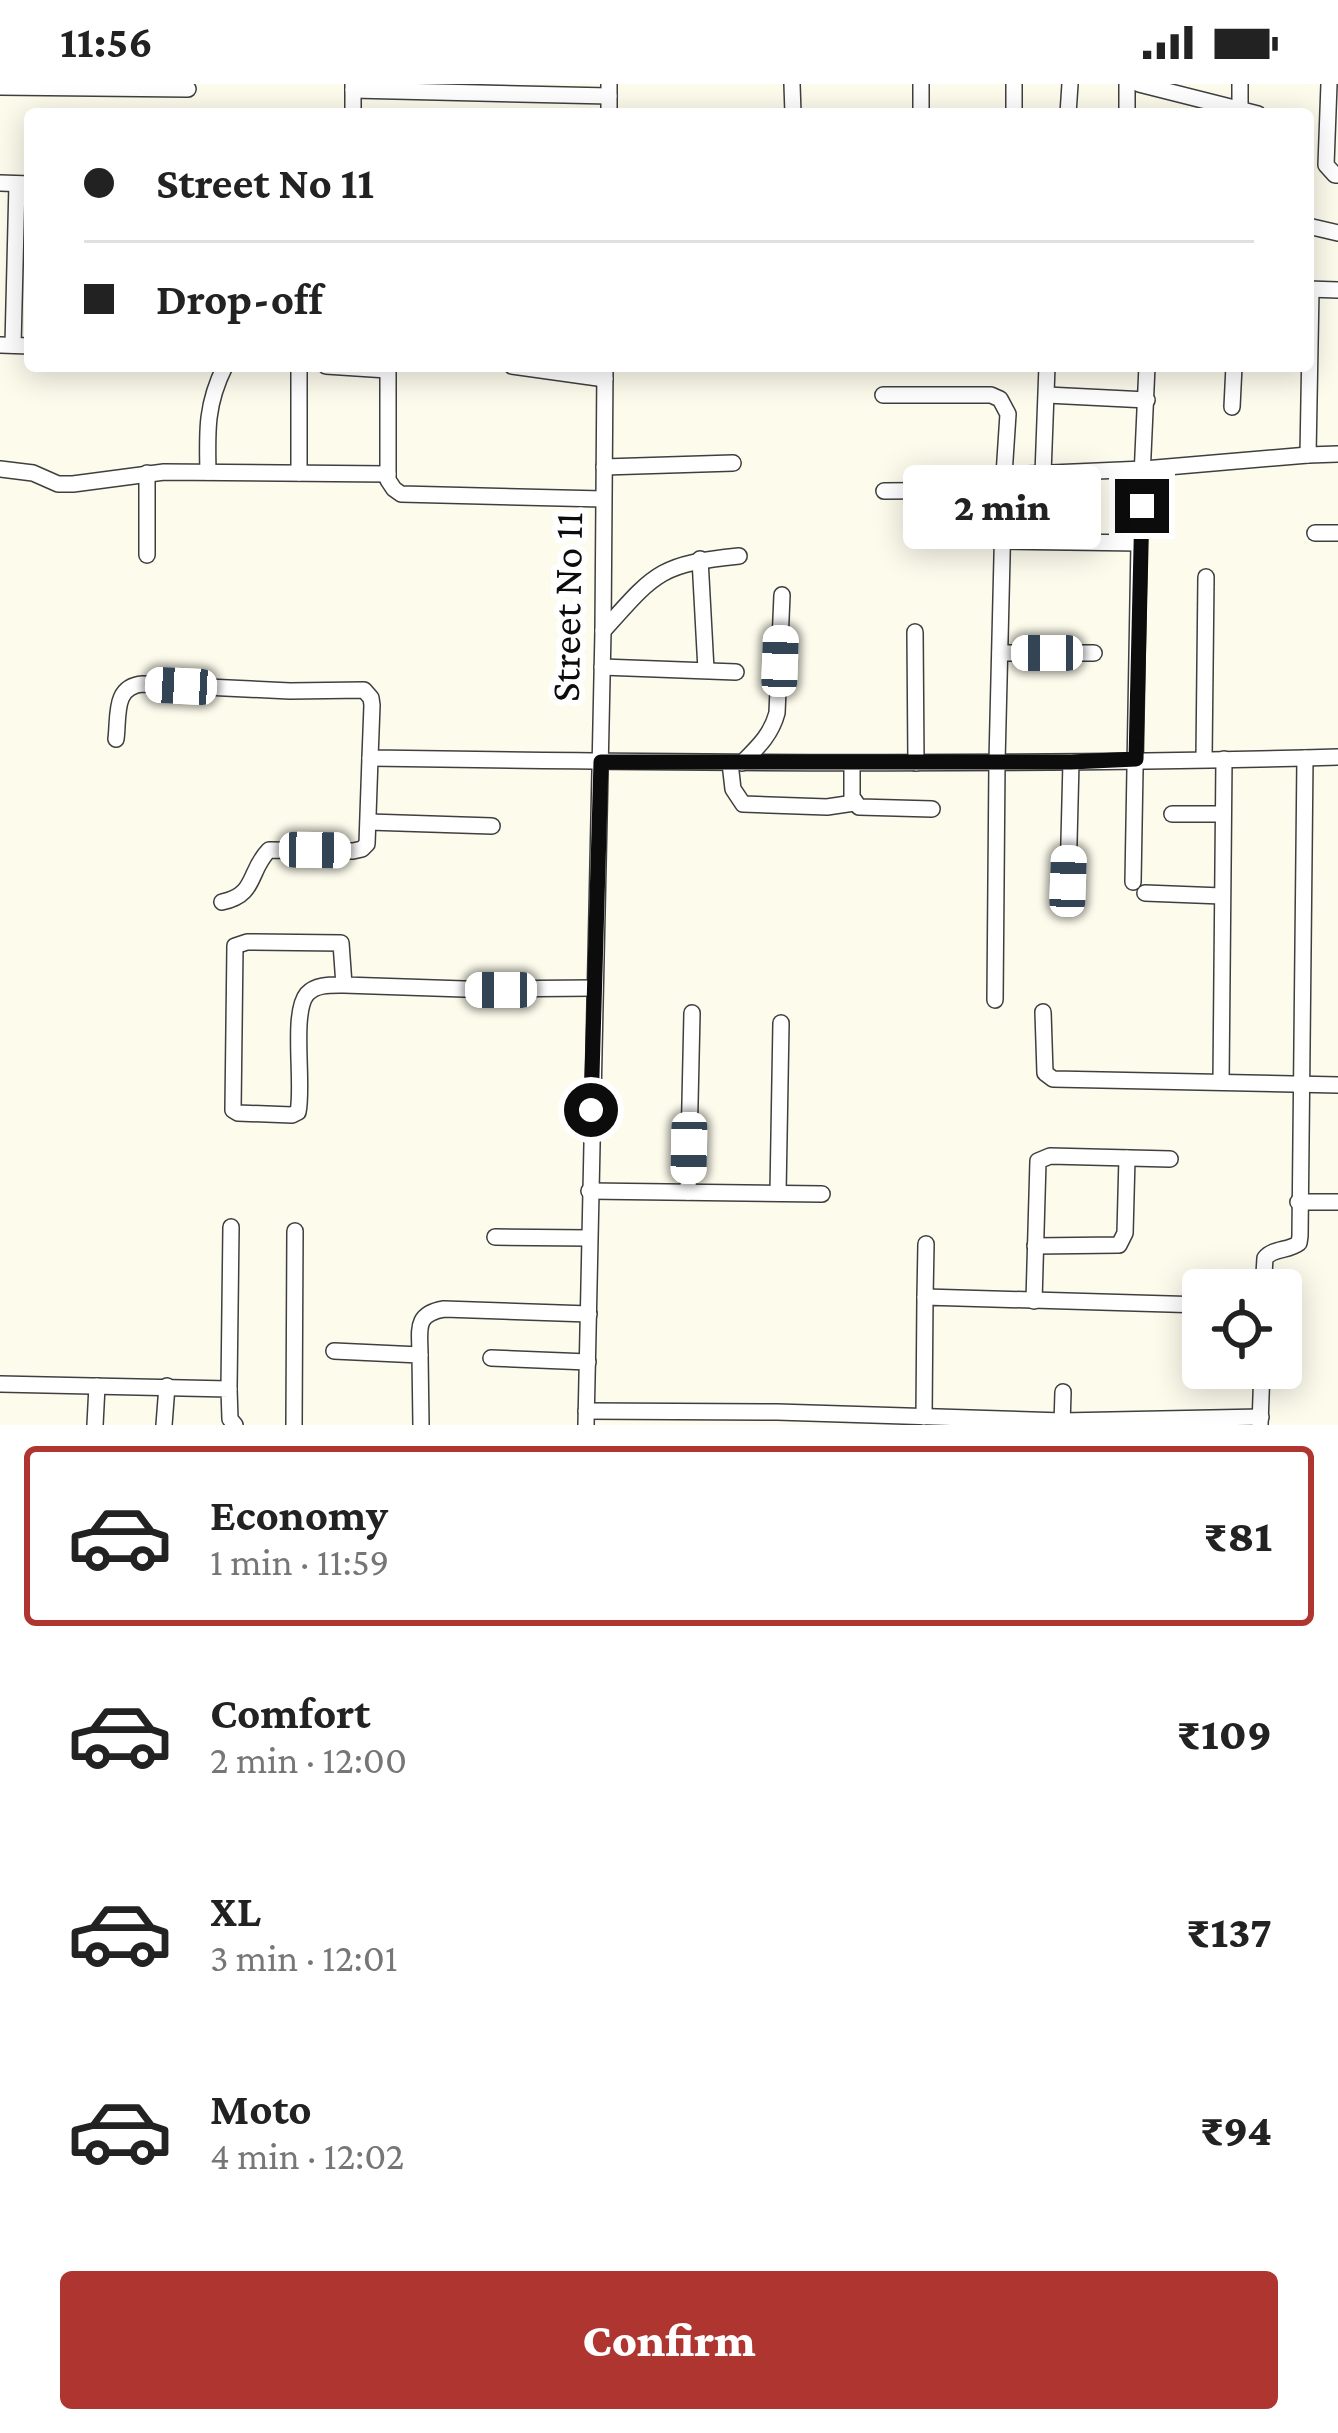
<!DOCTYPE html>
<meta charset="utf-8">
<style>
body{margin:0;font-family:"Crimson Pro",serif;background:#f6f6f6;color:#222;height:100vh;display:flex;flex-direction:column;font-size:45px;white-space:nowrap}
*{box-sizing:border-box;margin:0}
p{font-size:39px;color:#767676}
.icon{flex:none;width:66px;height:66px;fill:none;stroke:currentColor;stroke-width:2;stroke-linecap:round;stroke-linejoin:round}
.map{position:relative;height:1341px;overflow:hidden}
.panel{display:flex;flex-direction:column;background:#fff;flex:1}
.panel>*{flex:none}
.guide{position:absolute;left:24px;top:24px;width:1290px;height:264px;border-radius:12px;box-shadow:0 6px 30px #0003;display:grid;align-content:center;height:264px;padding:0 60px;background:#fff}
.tools{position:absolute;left:1182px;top:1185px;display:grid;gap:24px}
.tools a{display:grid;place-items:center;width:120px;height:120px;border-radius:12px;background:#fff;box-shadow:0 6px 30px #0003;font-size:60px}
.end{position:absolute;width:54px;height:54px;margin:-27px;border:15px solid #0c0c0c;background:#fff;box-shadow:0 0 0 6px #fff}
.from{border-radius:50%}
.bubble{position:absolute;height:84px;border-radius:12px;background:#fff;box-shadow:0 6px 30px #0003;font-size:39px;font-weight:800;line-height:84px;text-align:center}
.car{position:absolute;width:36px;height:72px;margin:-36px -18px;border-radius:15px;box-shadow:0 0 9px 3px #0007;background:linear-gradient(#fff 24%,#345 0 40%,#fff 0 76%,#345 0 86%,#fff 0)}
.guide b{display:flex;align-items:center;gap:42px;height:114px;font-size:45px}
.guide b+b{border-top:3px solid #e0e0e0}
.guide i{width:30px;height:30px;background:#222}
ul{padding:21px 0 0;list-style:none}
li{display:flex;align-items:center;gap:36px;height:180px;margin:0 24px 18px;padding:0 36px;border:6px solid transparent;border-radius:12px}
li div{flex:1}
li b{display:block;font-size:45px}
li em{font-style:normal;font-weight:800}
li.current{border-color:#af3531}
li>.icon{width:108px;height:108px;stroke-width:1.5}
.action{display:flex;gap:24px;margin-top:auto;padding:24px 60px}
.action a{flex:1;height:138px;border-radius:12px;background:#af3531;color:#fff;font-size:48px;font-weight:800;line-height:138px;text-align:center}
.status{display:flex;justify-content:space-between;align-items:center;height:84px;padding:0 60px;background:#fff;direction:ltr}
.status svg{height:33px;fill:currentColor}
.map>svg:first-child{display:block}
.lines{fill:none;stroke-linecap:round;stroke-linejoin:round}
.minor-casing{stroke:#3f3f3f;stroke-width:18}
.minor{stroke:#fff;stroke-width:15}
.route{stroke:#0c0c0c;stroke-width:15}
.labels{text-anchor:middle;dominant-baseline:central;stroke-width:12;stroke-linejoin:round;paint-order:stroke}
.street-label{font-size:42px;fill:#0c0c0c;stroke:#fff}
</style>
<div class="status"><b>11:56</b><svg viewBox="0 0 49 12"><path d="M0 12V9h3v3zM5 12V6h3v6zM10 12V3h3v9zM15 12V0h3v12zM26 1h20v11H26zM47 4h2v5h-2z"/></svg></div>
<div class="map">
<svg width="1338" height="1341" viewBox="0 0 1338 1341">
<rect width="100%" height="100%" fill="#fdfbec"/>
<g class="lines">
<g class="minor-casing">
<g id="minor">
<path d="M792,0l1,30"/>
<path d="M1127,0v30"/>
<path d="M1139,0l119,30"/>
<path d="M1329,0l-3,81 9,10h3"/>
<path d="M0,3l188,2"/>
<path d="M353,6l256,6"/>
<path d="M353,30v-30"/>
<path d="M609,30v-30"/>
<path d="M921,30v-30"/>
<path d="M1014,30v-30"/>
<path d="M1068,30l2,-30"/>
<path d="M1240,30v-30"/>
<path d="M0,99l30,1"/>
<path d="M1308,142l30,7"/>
<path d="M1308,205l30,1"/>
<path d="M1311,205l-3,166 30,-1"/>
<path d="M0,261l30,1"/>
<path d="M13,261l4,-161"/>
<path d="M299,282v107"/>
<path d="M326,282l61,4"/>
<path d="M388,282v114l6,9 7,5 202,5"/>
<path d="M512,282l93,13"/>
<path d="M883,311h108l9,4 8,15 -4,61 -7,287 -2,238"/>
<path d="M1047,311l100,5"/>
<path d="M1232,323l2,-41"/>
<path d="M604,383l129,-4"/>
<path d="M0,385l33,4 25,11h15l91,-12 224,2"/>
<path d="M208,388c-1,-41 -2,-68 17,-106"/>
<path d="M1043,390l4,-108"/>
<path d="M1004,391l140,-6 164,-14"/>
<path d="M884,407l119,-1"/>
<path d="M1315,449h23"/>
<path d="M1002,457l137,2"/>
<path d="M147,471v-82"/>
<path d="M700,475l6,111"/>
<path d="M603,547c52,-58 56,-67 136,-75"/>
<path d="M915,548l1,131"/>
<path d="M1000,569h94"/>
<path d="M602,583l134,5"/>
<path d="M116,655c3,-23 -3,-53 27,-55l147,7 74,-1 7,8 1,7 -2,53c323,5 645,8 968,-1"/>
<path d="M1204,674l2,-181"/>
<path d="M730,679l3,26 10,15 84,3 27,-4"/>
<path d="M742,679c16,-16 29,-28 35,-50l5,-118"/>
<path d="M852,679v34l7,10 73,2"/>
<path d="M1172,730h51"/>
<path d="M369,738l123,4"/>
<path d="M1068,797l3,-119"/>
<path d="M1133,798l6,-339 8,-177"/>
<path d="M1145,809l77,3"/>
<path d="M222,818c35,-7 26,-31 47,-52l84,1 9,-2 5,-5 3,-86"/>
<path d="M344,901l-3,-42 -94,-1 -12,4 -2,164 5,3 54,2 6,-3c6,-28 -7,-99 9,-118 9,-10 24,-9 37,-9l120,4 130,-1"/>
<path d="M1043,928l2,61 8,6 285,6"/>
<path d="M1221,998l3,-323"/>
<path d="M589,1107l233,3"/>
<path d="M688,1108l4,-179"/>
<path d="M778,1109l3,-170"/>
<path d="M1298,1118h40"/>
<path d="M495,1153l94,1"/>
<path d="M1035,1162l84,-1 6,-12 2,-75"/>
<path d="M1263,1206l2,-32c8,-10 24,-7 34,-15l1,-7 5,-478"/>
<path d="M925,1213l1,-53"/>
<path d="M1034,1217l4,-140 12,-5 120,3"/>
<path d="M334,1267l86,4 1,70"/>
<path d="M420,1271c0,-25 -6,-41 24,-46l145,5"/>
<path d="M491,1274l97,4"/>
<path d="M0,1300l229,5 1,30 5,6"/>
<path d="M229,1305l2,-162"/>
<path d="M586,1327l191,1 285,9 199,-4"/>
<path d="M924,1333l1,-120 278,8"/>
<path d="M95,1341l2,-39"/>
<path d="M164,1341l3,-39"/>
<path d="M294,1341l1,-194"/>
<path d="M586,1341l17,-794 2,-265"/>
<path d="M1062,1341l1,-33"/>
<path d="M1260,1341l2,-57"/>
</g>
</g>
<use href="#minor" class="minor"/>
</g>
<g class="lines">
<path class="route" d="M591,1026l10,-348h470l65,-3 6,-253"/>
</g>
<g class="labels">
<g class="street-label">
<text transform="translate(566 523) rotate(-89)">Street No 11</text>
</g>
</g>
</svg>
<div class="tools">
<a><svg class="icon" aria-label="locate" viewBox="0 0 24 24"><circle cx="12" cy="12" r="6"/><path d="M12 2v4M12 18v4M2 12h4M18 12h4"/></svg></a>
</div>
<i class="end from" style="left:591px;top:1026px"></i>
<i class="end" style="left:1142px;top:422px"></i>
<div class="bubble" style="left:903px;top:381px;width:198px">2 min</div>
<i class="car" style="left:1047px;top:569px;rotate:270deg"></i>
<i class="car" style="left:780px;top:577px;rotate:2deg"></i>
<i class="car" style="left:181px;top:602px;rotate:273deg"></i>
<i class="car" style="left:315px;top:766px;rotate:91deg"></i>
<i class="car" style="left:1068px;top:797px;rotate:2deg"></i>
<i class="car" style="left:501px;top:906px;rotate:270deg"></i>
<i class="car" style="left:689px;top:1064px;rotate:181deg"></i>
<div class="guide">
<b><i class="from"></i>Street No 11</b>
<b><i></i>Drop-off</b>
</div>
</div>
<section class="panel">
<ul>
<li class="current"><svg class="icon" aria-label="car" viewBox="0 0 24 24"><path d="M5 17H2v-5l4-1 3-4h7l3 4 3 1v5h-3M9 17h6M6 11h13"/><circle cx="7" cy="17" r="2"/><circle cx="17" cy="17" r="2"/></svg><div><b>Economy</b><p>1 min · 11:59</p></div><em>₹81</em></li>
<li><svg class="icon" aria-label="car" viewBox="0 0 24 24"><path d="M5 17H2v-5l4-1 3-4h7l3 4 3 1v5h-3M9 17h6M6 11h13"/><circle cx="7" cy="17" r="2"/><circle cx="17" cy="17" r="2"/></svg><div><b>Comfort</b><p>2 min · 12:00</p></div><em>₹109</em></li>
<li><svg class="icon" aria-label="car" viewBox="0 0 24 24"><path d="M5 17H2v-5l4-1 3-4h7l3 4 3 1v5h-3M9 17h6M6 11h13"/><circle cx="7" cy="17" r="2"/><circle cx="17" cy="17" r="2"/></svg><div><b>XL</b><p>3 min · 12:01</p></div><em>₹137</em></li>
<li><svg class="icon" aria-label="car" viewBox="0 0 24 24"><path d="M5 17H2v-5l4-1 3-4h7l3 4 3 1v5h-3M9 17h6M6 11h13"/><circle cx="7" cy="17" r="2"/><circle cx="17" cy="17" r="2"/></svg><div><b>Moto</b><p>4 min · 12:02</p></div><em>₹94</em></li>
</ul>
<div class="action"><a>Confirm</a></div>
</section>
